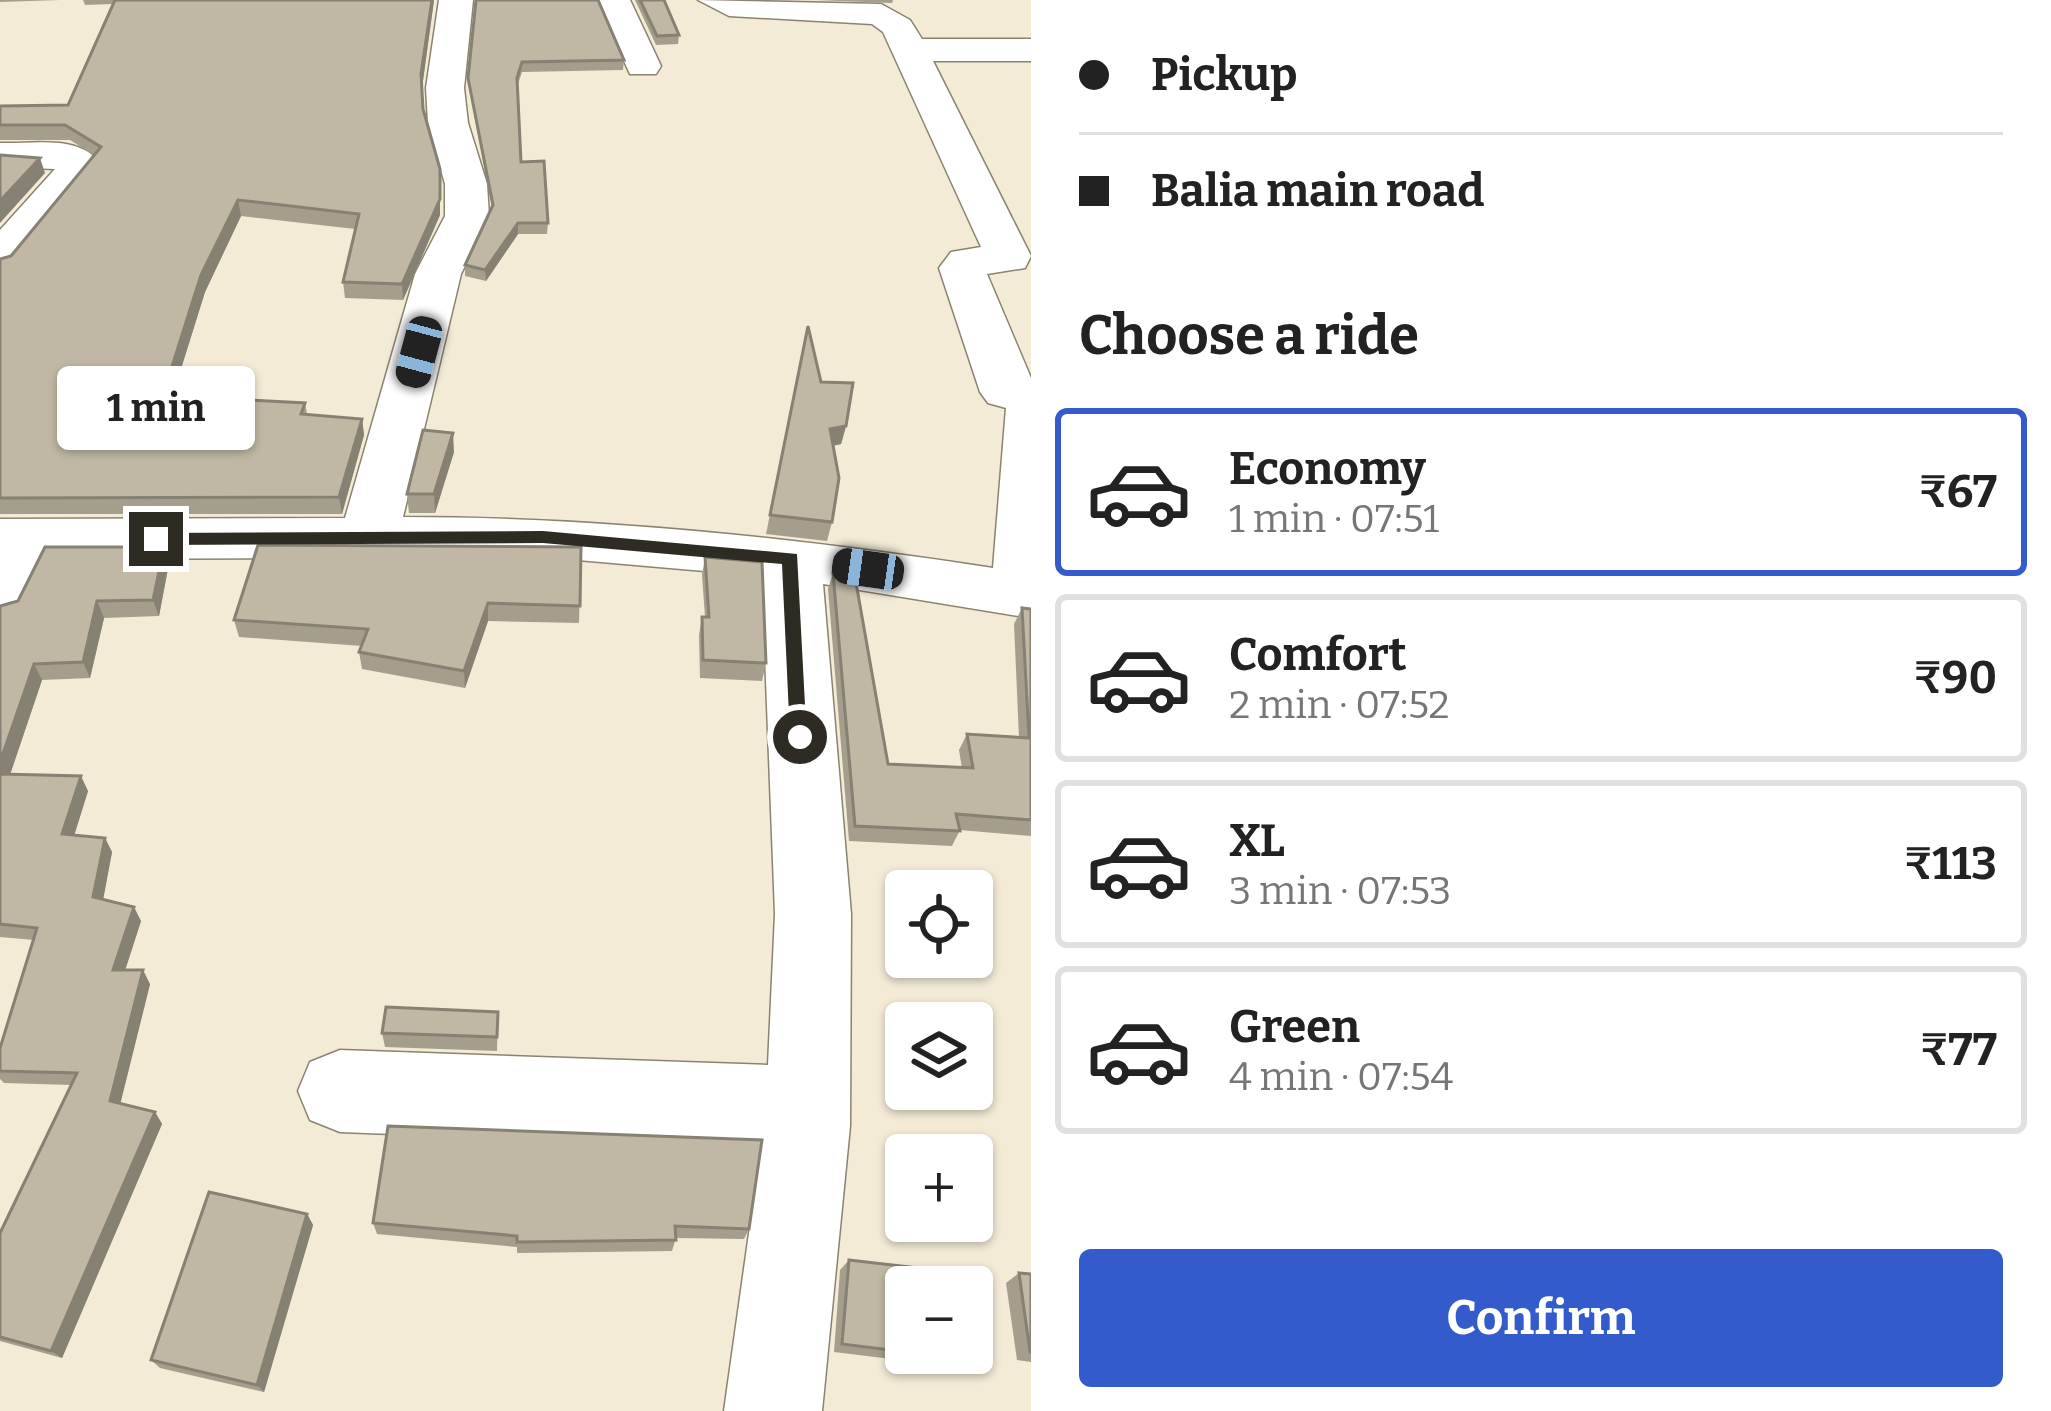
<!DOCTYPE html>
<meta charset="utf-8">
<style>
body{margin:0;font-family:Bitter,serif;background:#f2f2f2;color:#222;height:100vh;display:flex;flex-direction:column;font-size:45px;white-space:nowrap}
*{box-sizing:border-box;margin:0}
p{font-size:39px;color:#767676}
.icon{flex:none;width:66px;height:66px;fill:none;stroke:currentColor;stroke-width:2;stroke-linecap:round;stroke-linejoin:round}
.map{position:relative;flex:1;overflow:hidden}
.details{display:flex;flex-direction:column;background:#fff;width:1020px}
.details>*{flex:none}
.top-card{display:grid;align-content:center;height:264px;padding:0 48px;background:#fff}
.buttons{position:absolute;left:885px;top:870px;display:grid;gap:24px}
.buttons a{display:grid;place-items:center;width:108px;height:108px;border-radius:12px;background:#fff;box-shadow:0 3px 9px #0004;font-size:60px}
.end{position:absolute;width:54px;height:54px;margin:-27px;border:15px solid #2e2b23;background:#fff;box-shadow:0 0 0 6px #fff}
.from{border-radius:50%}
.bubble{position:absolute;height:84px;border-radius:12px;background:#fff;box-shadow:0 3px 9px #0004;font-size:39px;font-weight:700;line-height:84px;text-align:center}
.car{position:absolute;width:36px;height:72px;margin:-36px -18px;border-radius:15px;box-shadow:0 0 9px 3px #0007;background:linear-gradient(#222 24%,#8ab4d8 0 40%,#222 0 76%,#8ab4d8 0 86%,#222 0)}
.top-card b{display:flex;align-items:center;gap:42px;height:114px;font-size:45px}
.top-card b+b{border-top:3px solid #e0e0e0}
.top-card i{width:30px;height:30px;background:#222}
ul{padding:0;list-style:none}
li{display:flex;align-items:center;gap:36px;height:168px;margin:0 24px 18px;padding:0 24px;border:6px solid #e0e0e0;border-radius:12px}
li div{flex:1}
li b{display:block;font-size:45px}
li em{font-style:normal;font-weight:700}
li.active{border-color:#335bcb}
li>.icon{width:108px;height:108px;stroke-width:1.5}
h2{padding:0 48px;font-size:54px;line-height:144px}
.button{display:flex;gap:24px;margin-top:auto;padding:24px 48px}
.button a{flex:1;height:138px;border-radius:12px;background:#335bcb;color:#fff;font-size:48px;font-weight:700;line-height:138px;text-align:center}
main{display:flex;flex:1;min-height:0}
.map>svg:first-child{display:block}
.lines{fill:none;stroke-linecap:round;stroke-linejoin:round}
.minor-casing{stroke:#8a836f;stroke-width:3}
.minor{fill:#fff;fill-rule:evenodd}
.wall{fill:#a59e8d}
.shaded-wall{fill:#868173}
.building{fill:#c0b8a4;stroke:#868173;stroke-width:3}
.route{fill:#2e2b23}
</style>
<main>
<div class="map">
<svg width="1031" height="1411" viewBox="0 0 1031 1411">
<rect width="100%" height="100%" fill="#f3ebd6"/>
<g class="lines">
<g class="minor-casing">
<g id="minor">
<path d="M439,0h34l-9,88 4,35 19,61 2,32 -28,58 -58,243c199,0 393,21 590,51l13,-160 -18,-5 -8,-11 -41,-124 12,-16 30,-5 -98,-215 -11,-8 -143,-8 -31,-16 183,4 29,16 12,19h109v22h-98l98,195 -6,12 -38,6 44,104v240l-208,-34 28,330 -1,212 -28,285h-98l37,-263 -421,-16 -30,-12 -12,-29 12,-29 30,-12 428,15 7,-151 -13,-338 -219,-19 -494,2 -27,56 -22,6v-102l345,-1 70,-244 30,-58v-32l-17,-61 -2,-35z"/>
<path d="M596,0h34l31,66 -5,8h-26z"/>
<path d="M0,143c35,1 80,-9 102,22l-86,103 -16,4v-42l55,-61 -55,-2z"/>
</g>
</g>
<use href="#minor" class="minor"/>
</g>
<g class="wall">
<path d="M0,0h60l-60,2z"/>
<path d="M83,0h351l-12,88 1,21 17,106 -37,85 -58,-2 -2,-16 12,-53 -114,-13 -36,76 -41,131 76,3 65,-23 2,11 55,5 2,16 -22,79h-342v-255l11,-3 83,-101 -24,-15h-70v-34l68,-1 45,-101 -28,1z"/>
<path d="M476,0l148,60 -1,10 -101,2 -5,15 4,75 27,61 -1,11h-29l-32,47 -21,-5v-11l27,-57 -23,-120z"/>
<path d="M635,0h29l15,35 -1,9 -22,1z"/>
<path d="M816,0h77l-1,3z"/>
<path d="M808,326l13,56 25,44 -5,18 -8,2 -1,76 -5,19 -61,-7z"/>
<path d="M454,452l-19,61h-26l-2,-19z"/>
<path d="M164,547l5,16 -10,53 -55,2 -14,60 -48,2 -32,95 78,16 -14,44 31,3 7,14 -9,47 38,22 -16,49 25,14 -30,120 35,8 7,12 -100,234 -62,-17v-108l72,-148 -68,-2 -4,-4v-31l34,-108 -34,-3v-331l18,-5z"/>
<path d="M581,547l-2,76 -91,-2 -23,67 -103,-19 -3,-17 3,-6 -123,-9 -5,-17z"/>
<path d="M705,557l61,106 -4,18 -62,-3 -1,-43 3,-18h3l-3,-42z"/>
<path d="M833,573l55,191 74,4 -3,-18 8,-16 52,4 -5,-114 8,-16 9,1v227l-71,-6 -8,16 -103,-5 -21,-252z"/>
<path d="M498,1012l-1,39 -112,-4 -3,-14z"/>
<path d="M388,1126l361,103 -5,10 -68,-1 -4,13 -155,2v-6l-140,-13 -4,-11z"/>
<path d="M307,1214l6,11 -49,167 -104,-24 -9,-8z"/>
<path d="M849,1260l57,27v66l21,1 -11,8 -82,-10 6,-82z"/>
<path d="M1019,1273l12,1v88l-14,-2 -11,-77z"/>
</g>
<g class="shaded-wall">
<path d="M432,0h2l-12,88 -1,-14z"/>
<path d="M40,158l5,15 -45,50v-22z"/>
<path d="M440,169v46l-37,85 -1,-16z"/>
<path d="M238,200l3,16 -36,76 -46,147 -5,-16 47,-148z"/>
<path d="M518,223v11l-32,47 -1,-11z"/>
<path d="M362,419l2,16 -22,79 -3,-17z"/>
<path d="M846,426l-5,18 -16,3 5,-18z"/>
<path d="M453,433l1,19 -19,61 -1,-19z"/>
<path d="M164,547l5,16 -10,53 -6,-16z"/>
<path d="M97,601l7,17 -14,60 -7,-16z"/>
<path d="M488,603v18l-23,67 -1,-17z"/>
<path d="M34,664l8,16 -37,109 -5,-7v-20z"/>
<path d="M81,776l7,15 -18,58 -8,-15z"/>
<path d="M105,838l7,14 -11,59 -8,-14z"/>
<path d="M134,907l7,14 -20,62 -8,-13z"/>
<path d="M143,970l7,14 -32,129 -8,-12z"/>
<path d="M155,1112l7,12 -100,234 -11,-7z"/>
<path d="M307,1214l6,11 -49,167 -7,-7z"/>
</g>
<g class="building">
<path d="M115,0h317l-11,74 2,35 17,60v30l-38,85 -59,-2 16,-68 -121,-14 -37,75 -47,148 86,3 10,-26 55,3 -4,11 61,5 -23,78 -339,1v-239l11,-3 90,-109 -36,-22h-65v-19l68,-1z"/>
<path d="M476,0h122l26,60 -102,2 -5,16 4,84 23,-1 4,62h-30l-33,47 -20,-5 28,-60 -25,-127z"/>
<path d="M640,0h24l15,35 -22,1z"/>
<path d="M0,155l40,3 -40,43z"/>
<path d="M808,326l13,56 32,1 -7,43 -16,3 9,49 -7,44 -62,-7z"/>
<path d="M423,430l30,3 -19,61h-27z"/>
<path d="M258,545l323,2 -1,59 -92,-3 -24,68 -105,-19 9,-23 -134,-9z"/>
<path d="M45,547h119l-11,53 -56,1 -14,61 -49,2 -34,98v-156l18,-5z"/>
<path d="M705,557l57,5 4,101 -63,-3 -1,-43h7z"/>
<path d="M833,573l22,4 33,187 85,4 -6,-34 62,4 -7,-130 9,1v211l-75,-6 4,17 -105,-5z"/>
<path d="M0,774l81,2 -19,58 43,4 -12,59 41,10 -21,63h30l-33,131 45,11 -104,239 -51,-14v-104l77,-160 -77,-2v-23l37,-120 -37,-4z"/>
<path d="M386,1007l112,5 -1,25 -115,-4z"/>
<path d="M388,1126l374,14 -13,89 -74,-3 1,14 -159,2v-6l-144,-13z"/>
<path d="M209,1192l98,22 -50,171 -106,-25z"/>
<path d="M849,1260l70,8 2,19h-15v65l-64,-8z"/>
<path d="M1019,1273l12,1v78h-1z"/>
</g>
<path class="route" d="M543,531l254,23 10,189h-14l-3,-6 -8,-173 -239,-21 -387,2 -9,-6 9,-6z"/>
</svg>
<div class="buttons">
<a><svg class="icon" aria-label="locate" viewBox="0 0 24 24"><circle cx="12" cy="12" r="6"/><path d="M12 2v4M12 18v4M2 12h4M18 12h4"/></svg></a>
<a><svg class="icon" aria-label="layers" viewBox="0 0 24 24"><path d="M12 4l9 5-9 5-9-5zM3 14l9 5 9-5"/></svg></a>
<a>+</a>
<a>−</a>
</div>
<i class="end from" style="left:800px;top:737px"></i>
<i class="end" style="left:156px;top:539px"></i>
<div class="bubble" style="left:57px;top:366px;width:198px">1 min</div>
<i class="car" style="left:419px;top:352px;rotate:195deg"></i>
<i class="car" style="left:868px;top:569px;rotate:278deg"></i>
</div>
<section class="details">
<div class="top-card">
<b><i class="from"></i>Pickup</b>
<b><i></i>Balia main road</b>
</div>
<h2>Choose a ride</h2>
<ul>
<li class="active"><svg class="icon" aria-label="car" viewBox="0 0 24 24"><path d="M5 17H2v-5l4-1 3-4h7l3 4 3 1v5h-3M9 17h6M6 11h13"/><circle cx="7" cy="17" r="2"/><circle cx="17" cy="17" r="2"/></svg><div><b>Economy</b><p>1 min · 07:51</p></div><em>₹67</em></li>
<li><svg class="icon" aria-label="car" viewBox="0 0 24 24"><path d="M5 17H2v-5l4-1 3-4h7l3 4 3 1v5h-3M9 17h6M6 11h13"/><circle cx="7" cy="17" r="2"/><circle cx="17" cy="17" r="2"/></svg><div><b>Comfort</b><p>2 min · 07:52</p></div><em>₹90</em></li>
<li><svg class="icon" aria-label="car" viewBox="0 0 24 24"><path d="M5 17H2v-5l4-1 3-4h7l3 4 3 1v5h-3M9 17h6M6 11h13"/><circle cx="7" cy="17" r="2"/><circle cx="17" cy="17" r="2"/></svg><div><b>XL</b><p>3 min · 07:53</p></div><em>₹113</em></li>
<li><svg class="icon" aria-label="car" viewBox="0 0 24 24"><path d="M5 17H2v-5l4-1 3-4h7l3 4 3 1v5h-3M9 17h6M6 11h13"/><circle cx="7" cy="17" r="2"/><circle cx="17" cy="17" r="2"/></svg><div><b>Green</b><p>4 min · 07:54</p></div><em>₹77</em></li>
</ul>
<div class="button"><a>Confirm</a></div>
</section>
</main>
